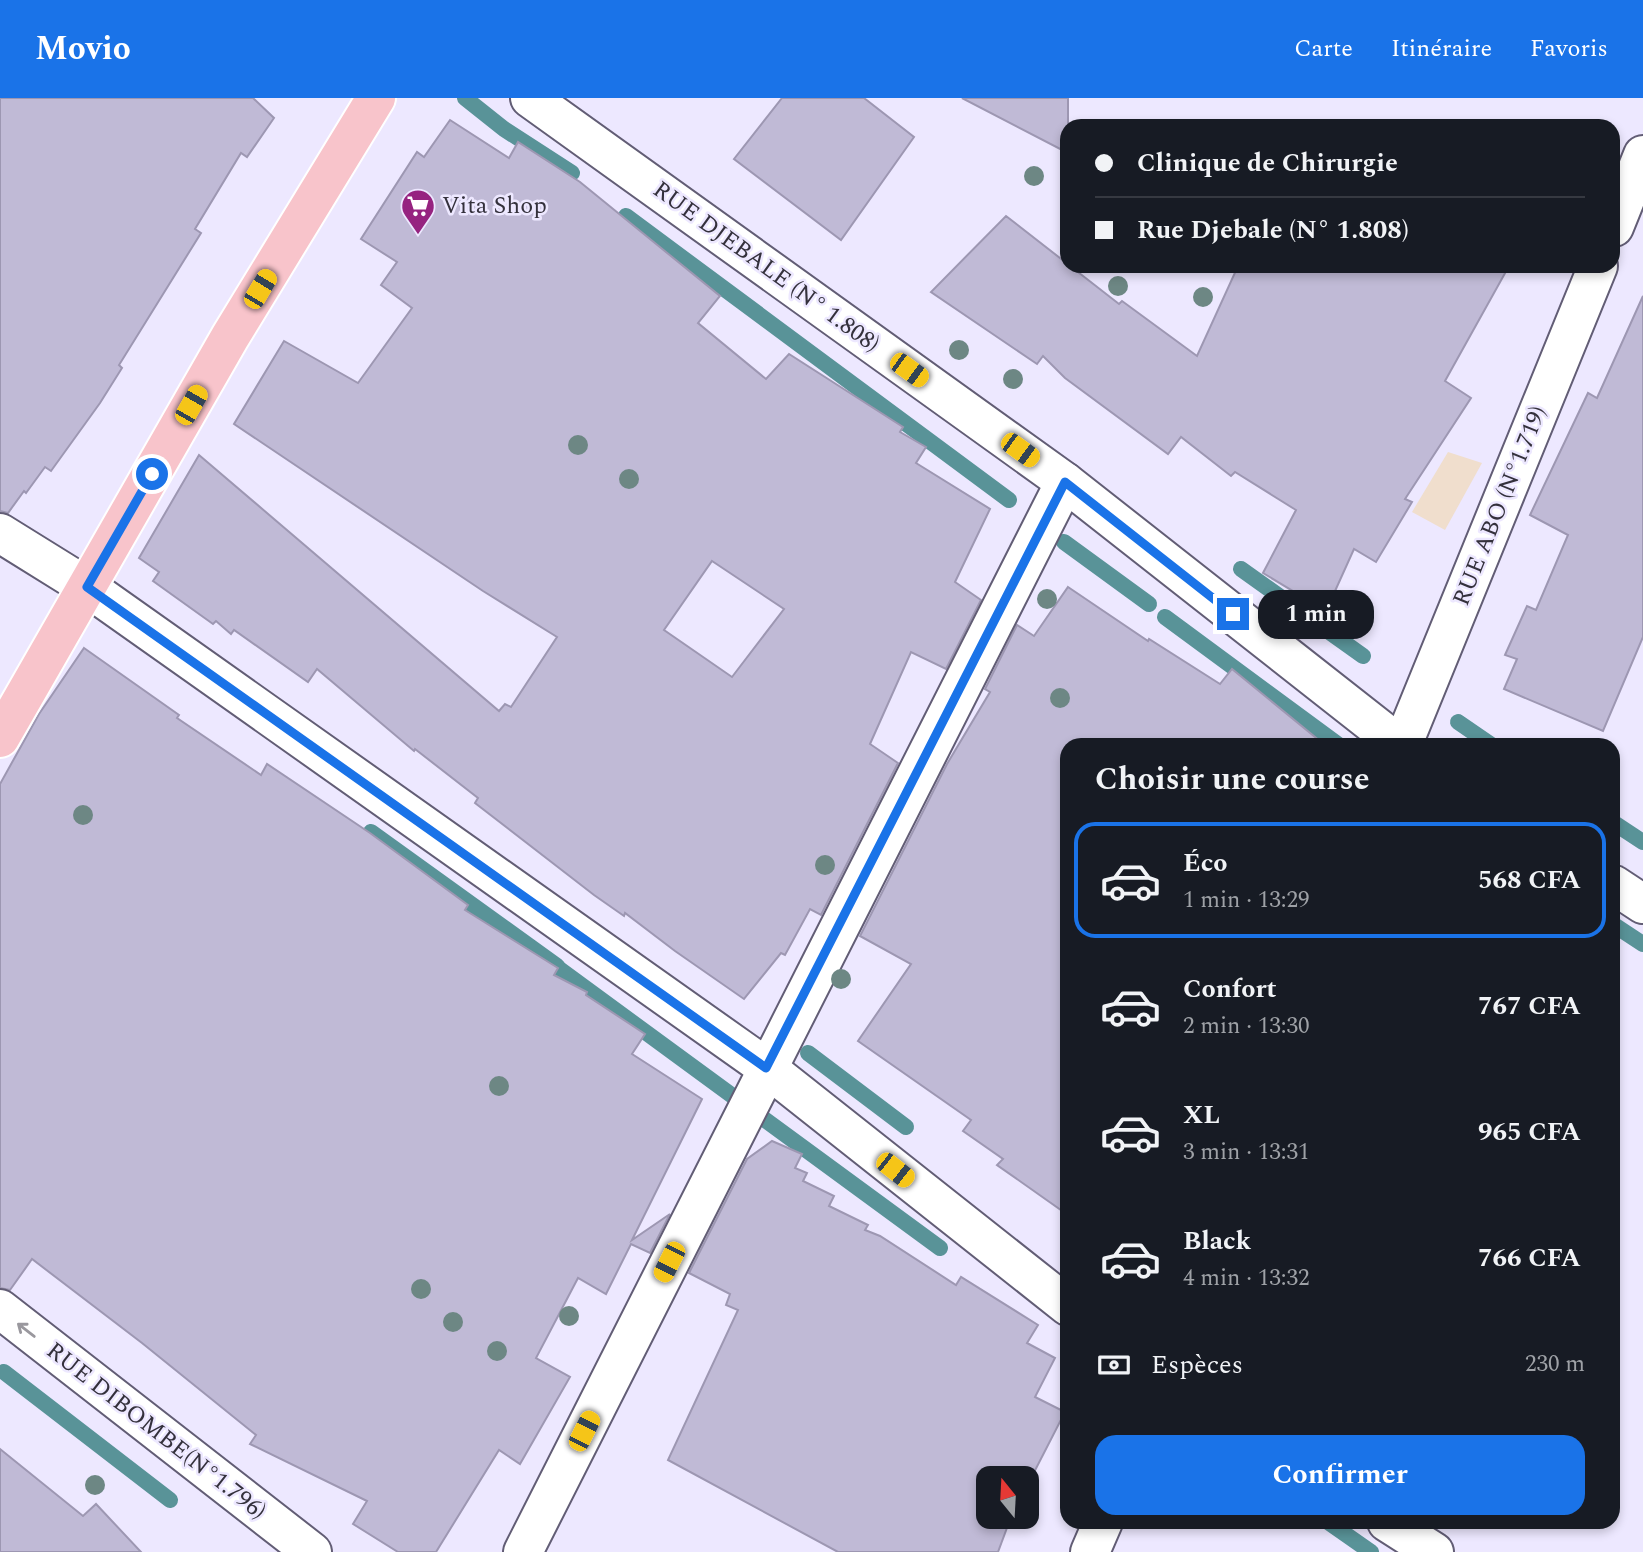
<!DOCTYPE html>
<html lang="fr">
<meta charset="utf-8">
<style>
body{margin:0;font-family:Spectral,serif;background:#20242c;color:#f1f3f6;height:100vh;display:flex;flex-direction:column;font-size:26px;white-space:nowrap}
*{box-sizing:border-box;margin:0}
p{font-size:23px;color:#9ea1a6}
.icon{flex:none;width:38px;height:38px;fill:none;stroke:currentColor;stroke-width:2;stroke-linecap:round;stroke-linejoin:round}
.map{position:relative;flex:1;overflow:hidden}
.details{position:absolute;left:1060px;top:640px;width:560px;height:791px;display:flex;flex-direction:column;background:#171b24;border-radius:21px;box-shadow:0 4px 10px #0003}
.details>*{flex:none}
.hud{position:absolute;left:1060px;top:21px;width:560px;height:154px;border-radius:21px;box-shadow:0 4px 10px #0003;display:grid;align-content:center;height:154px;padding:0 35px;background:#171b24}
.needle{width:46px;rotate:342deg}
.buttons{position:absolute;left:976px;top:1368px;display:grid;gap:14px}
.buttons a{display:grid;place-items:center;width:63px;height:63px;border-radius:14px;background:#171b24;box-shadow:0 4px 10px #0003;font-size:35px}
.end{position:absolute;width:32px;height:32px;margin:-16px;border:9px solid #1a73e8;background:#fff;box-shadow:0 0 0 4px #fff}
.from{border-radius:50%}
.bubble{position:absolute;height:49px;border-radius:21px;background:#171b24;box-shadow:0 4px 10px #0003;font-size:23px;font-weight:700;line-height:49px;text-align:center}
.car{position:absolute;width:21px;height:42px;margin:-21px -10px;border-radius:9px;box-shadow:0 0 5px 2px #0007;background:linear-gradient(#f5c518 24%,#345 0 40%,#f5c518 0 76%,#345 0 86%,#f5c518 0)}
.hud b{display:flex;align-items:center;gap:24px;height:66px;font-size:26px}
.hud b+b{border-top:2px solid #363941}
.hud i{width:18px;height:18px;background:#f1f3f6}
ul{padding:0;list-style:none}
li{display:flex;align-items:center;gap:21px;height:116px;margin:0 14px 10px;padding:0 21px;border:4px solid transparent;border-radius:21px}
li div{flex:1}
li b{display:block;font-size:26px}
li em{font-style:normal;font-weight:700}
li.selected{border-color:#1a73e8}
li>.icon{width:63px;height:63px;stroke-width:1.5}
h2{padding:0 35px;font-size:32px;line-height:84px}
.pay{display:flex;align-items:center;gap:18px;height:77px;padding:0 35px;font-size:26px}
.pay p{margin-inline-start:auto}
.cta{display:flex;gap:14px;margin-top:auto;padding:14px 35px}
.cta a{flex:1;height:80px;border-radius:21px;background:#1a73e8;color:#fff;font-size:28px;font-weight:700;line-height:80px;text-align:center}
header{display:flex;align-items:center;gap:42px;box-sizing:border-box;height:98px;padding:0 35px;background:#1a73e8;color:#fff}
header strong{font-size:33px}
nav{display:flex;gap:38px;margin-inline-start:auto;font-size:24px}
.map>svg:first-child{display:block}
.industrial{fill:#f0decd}
.lines{fill:none;stroke-linecap:round;stroke-linejoin:round}
.stream{stroke:#599398;stroke-width:16}
.building{fill:#c0bad6;stroke:#9d97b2;stroke-width:2;fill-rule:evenodd}
.minor-casing{stroke:#625d75;stroke-width:42}
.major-casing{stroke:#fff;stroke-width:42}
.minor{stroke:#fff;stroke-width:38}
.major{stroke:#f8c4cb;stroke-width:38}
.tree{fill:#6d8784}
.oneway{stroke:#9a989e}
.route{stroke:#1a73e8;stroke-width:9}
.labels{text-anchor:middle;dominant-baseline:central;stroke-width:5;stroke-linejoin:round;paint-order:stroke}
.poi-label{font-size:24px;fill:#34313c;stroke:#ede8ff;text-anchor:start}
.street-label{font-size:24px;fill:#34313c;stroke:#ede8ff}
</style>
<header>
<strong>Movio</strong>
<nav><a>Carte</a><a>Itinéraire</a><a>Favoris</a></nav>
</header>
<div class="map">
<svg width="1643" height="1454" viewBox="0 0 1643 1454">
<rect width="100%" height="100%" fill="#ede8ff"/>
<path class="industrial" d="M1448,354l34,11 -37,67 -33,-18z"/>
<g class="lines">
<g class="stream">
<path d="M465,0l39,31 68,44"/>
<path d="M626,118l383,284"/>
<path d="M1064,444l85,62"/>
<path d="M1241,471l122,87"/>
<path d="M1165,519l175,129"/>
<path d="M1458,624l35,24"/>
<path d="M1614,725l29,19"/>
<path d="M371,734l186,134"/>
<path d="M1614,827l29,19"/>
<path d="M558,870l382,280"/>
<path d="M808,955l98,74"/>
<path d="M4,1274l166,128"/>
<path d="M1328,1424l43,30"/>
</g>
</g>
<g class="building">
<path d="M0,0h253l21,20 -27,39 -6,-4 -46,76 6,4 -82,132 3,3 -22,35 -49,68 -6,-4 -19,26 -2,-2 -16,22 -8,-2z"/>
<path d="M782,0h82l50,39 -73,103 -107,-81z"/>
<path d="M962,0h106v55z"/>
<path d="M450,22l59,38 9,-16 62,40 140,114 -22,27 68,56 23,-25 114,73 -3,5 26,15 -10,16 74,46 -35,73 26,18 -35,69 -35,-17 -41,92 28,19 -77,152 -11,-6 -25,46 -4,-2 -37,46 -69,-48 -50,-38 -1,3 -30,-21 -119,-92 3,-5 -63,-49 -1,2 -97,-82 -9,13 -74,-52 -3,4 -15,-13 -3,3 -60,-43 6,-9 -20,-14 60,-103 300,256 6,-7 6,3 46,-70 -74,-46 -249,-167 50,-83 74,42 54,-75 -31,-23 16,-23 -36,-23 56,-87 7,5zM712,463l72,48 -52,68 -68,-47z"/>
<path d="M1006,118l113,88 3,-3 75,55 41,-90h271l-64,115 26,17 -66,101 7,3 -36,60 -22,-13 -28,62 -63,-38 33,-63 -61,-38 -4,4 -50,-39 -13,17 -103,-76 -22,-22 -6,8 -106,-72z"/>
<path d="M1643,198v341l-40,94 -99,-42 13,-30 -12,-4 22,-49 9,4 32,-75 -38,-20 58,-122 9,5z"/>
<path d="M1068,489l80,54 1,-2 71,45 12,-15 94,77h-258v469l-71,-50 6,-6 -40,-28 8,-11 -113,-79 53,-77 -51,-28 87,-172 43,-72 -5,-3 32,-64 17,11z"/>
<path d="M84,550l95,67 -2,3 84,57 6,-11 103,69 98,72 -3,5 93,58 -4,7 33,17 -1,3 59,39 -13,20 70,45 -70,141 38,-26 -20,39 -19,-9 -25,50 -28,-16 -42,80 34,19 -50,87 -21,-14 -63,102h-38l-45,-28 14,-23 -117,-57 6,-9 -114,-92 -110,-84 -22,31 -10,-2v-504l39,-70z"/>
<path d="M772,1043l30,13 -7,14 12,5 -4,8 31,15 -5,10 39,19 -3,5 15,6 76,49 5,-8 77,48 -11,18 28,15 -20,39 30,15 -38,74v-7h-38v38h22l-13,35h-160l-170,-92 70,-150 -12,-5 4,-11 -41,-21 58,-114z"/>
<path d="M0,1351l83,67 13,-12 45,48h-141z"/>
</g>
<g class="lines">
<g class="minor-casing">
<g id="minor">
<path d="M530,0l535,384 336,264"/>
<path d="M1614,129l29,-72"/>
<path d="M0,435l87,54 680,481 301,238"/>
<path d="M1402,648l196,-480"/>
<path d="M1614,787l29,19"/>
<path d="M0,1211l312,243"/>
<path d="M1387,1424l47,30"/>
<path d="M523,1454l542,-1070"/>
<path d="M1090,1454l13,-30"/>
</g>
</g>
<g class="major-casing">
<path id="major" d="M0,640l230,-401 146,-239"/>
</g>
<use href="#minor" class="minor"/>
<use href="#major" class="major"/>
</g>
<g class="tree">
<circle cx="1034" cy="78" r="10"/>
<circle cx="1118" cy="188" r="10"/>
<circle cx="1203" cy="199" r="10"/>
<circle cx="959" cy="252" r="10"/>
<circle cx="1013" cy="281" r="10"/>
<circle cx="578" cy="347" r="10"/>
<circle cx="629" cy="381" r="10"/>
<circle cx="1047" cy="501" r="10"/>
<circle cx="1060" cy="600" r="10"/>
<circle cx="83" cy="717" r="10"/>
<circle cx="825" cy="767" r="10"/>
<circle cx="841" cy="881" r="10"/>
<circle cx="499" cy="988" r="10"/>
<circle cx="421" cy="1191" r="10"/>
<circle cx="569" cy="1218" r="10"/>
<circle cx="453" cy="1224" r="10"/>
<circle cx="497" cy="1253" r="10"/>
<circle cx="95" cy="1387" r="10"/>
</g>
<defs><path id="oneway-shaft" d="M-6 0H5M1.5-3L5.5 0L1.5 3" fill="none" stroke-width="1.6" stroke-linecap="round" stroke-linejoin="round" transform="scale(1.75)"/></defs>
<use class="oneway" href="#oneway-shaft" transform="translate(26 1232) rotate(-142)"/>
<g class="lines">
<path class="route" d="M152,376l-65,113 679,481 299,-586 168,132"/>
</g>
<defs>
<g id="supermarket-pin" transform="scale(1.75)"><path d="M0 17L-7.5 6A9.5 9.5 0 1 1 7.5 6Z" fill="#962380" stroke="#ede8ff"/><path d="M-6-5.5h2.5l.6 2H6L4.5 2H-2.5L-4.4-4H-6ZM-1.5 3.2a1.3 1.3 0 1 0 .1 0ZM3 3.2a1.3 1.3 0 1 0 .1 0Z" fill="#fff"/></g>
</defs>
<g fill-rule="evenodd">
<use href="#supermarket-pin" x="418" y="108"/>
</g>
<g class="labels">
<g class="poi-label">
<text x="442" y="108">Vita Shop</text>
</g>
<g class="street-label">
<text transform="translate(766 169) rotate(36)">RUE DJEBALE (N° 1.808)</text>
<text transform="translate(1500 408) rotate(-68)">RUE ABO (N°1.719)</text>
<text transform="translate(156 1333) rotate(38)">RUE DIBOMBE(N°1.796)</text>
</g>
</g>
</svg>
<div class="buttons">
<a><svg class="needle" viewBox="-14 -14 28 28"><path d="M0-13l5 13h-10z" fill="#e53935"/><path d="M0 13l5-13h-10z" fill="#9ea1a6"/></svg></a>
</div>
<i class="end from" style="left:152px;top:376px"></i>
<i class="end" style="left:1233px;top:516px"></i>
<div class="bubble" style="left:1258px;top:492px;width:116px">1 min</div>
<i class="car" style="left:260px;top:191px;rotate:31deg"></i>
<i class="car" style="left:909px;top:272px;rotate:126deg"></i>
<i class="car" style="left:191px;top:307px;rotate:30deg"></i>
<i class="car" style="left:1020px;top:352px;rotate:126deg"></i>
<i class="car" style="left:895px;top:1072px;rotate:128deg"></i>
<i class="car" style="left:669px;top:1164px;rotate:207deg"></i>
<i class="car" style="left:584px;top:1333px;rotate:27deg"></i>
<div class="hud">
<b><i class="from"></i>Clinique de Chirurgie</b>
<b><i></i>Rue Djebale (N° 1.808)</b>
</div>
<section class="details">
<h2>Choisir une course</h2>
<ul>
<li class="selected"><svg class="icon" aria-label="car" viewBox="0 0 24 24"><path d="M5 17H2v-5l4-1 3-4h7l3 4 3 1v5h-3M9 17h6M6 11h13"/><circle cx="7" cy="17" r="2"/><circle cx="17" cy="17" r="2"/></svg><div><b>Éco</b><p>1 min · 13:29</p></div><em>568 CFA</em></li>
<li><svg class="icon" aria-label="car" viewBox="0 0 24 24"><path d="M5 17H2v-5l4-1 3-4h7l3 4 3 1v5h-3M9 17h6M6 11h13"/><circle cx="7" cy="17" r="2"/><circle cx="17" cy="17" r="2"/></svg><div><b>Confort</b><p>2 min · 13:30</p></div><em>767 CFA</em></li>
<li><svg class="icon" aria-label="car" viewBox="0 0 24 24"><path d="M5 17H2v-5l4-1 3-4h7l3 4 3 1v5h-3M9 17h6M6 11h13"/><circle cx="7" cy="17" r="2"/><circle cx="17" cy="17" r="2"/></svg><div><b>XL</b><p>3 min · 13:31</p></div><em>965 CFA</em></li>
<li><svg class="icon" aria-label="car" viewBox="0 0 24 24"><path d="M5 17H2v-5l4-1 3-4h7l3 4 3 1v5h-3M9 17h6M6 11h13"/><circle cx="7" cy="17" r="2"/><circle cx="17" cy="17" r="2"/></svg><div><b>Black</b><p>4 min · 13:32</p></div><em>766 CFA</em></li>
</ul>
<div class="pay"><svg class="icon" aria-label="cash" viewBox="0 0 24 24"><path d="M3 7h18v10H3z"/><circle cx="12" cy="12" r="2"/></svg>Espèces<p>230 m</p></div>
<div class="cta"><a>Confirmer</a></div>
</section>
</div>
